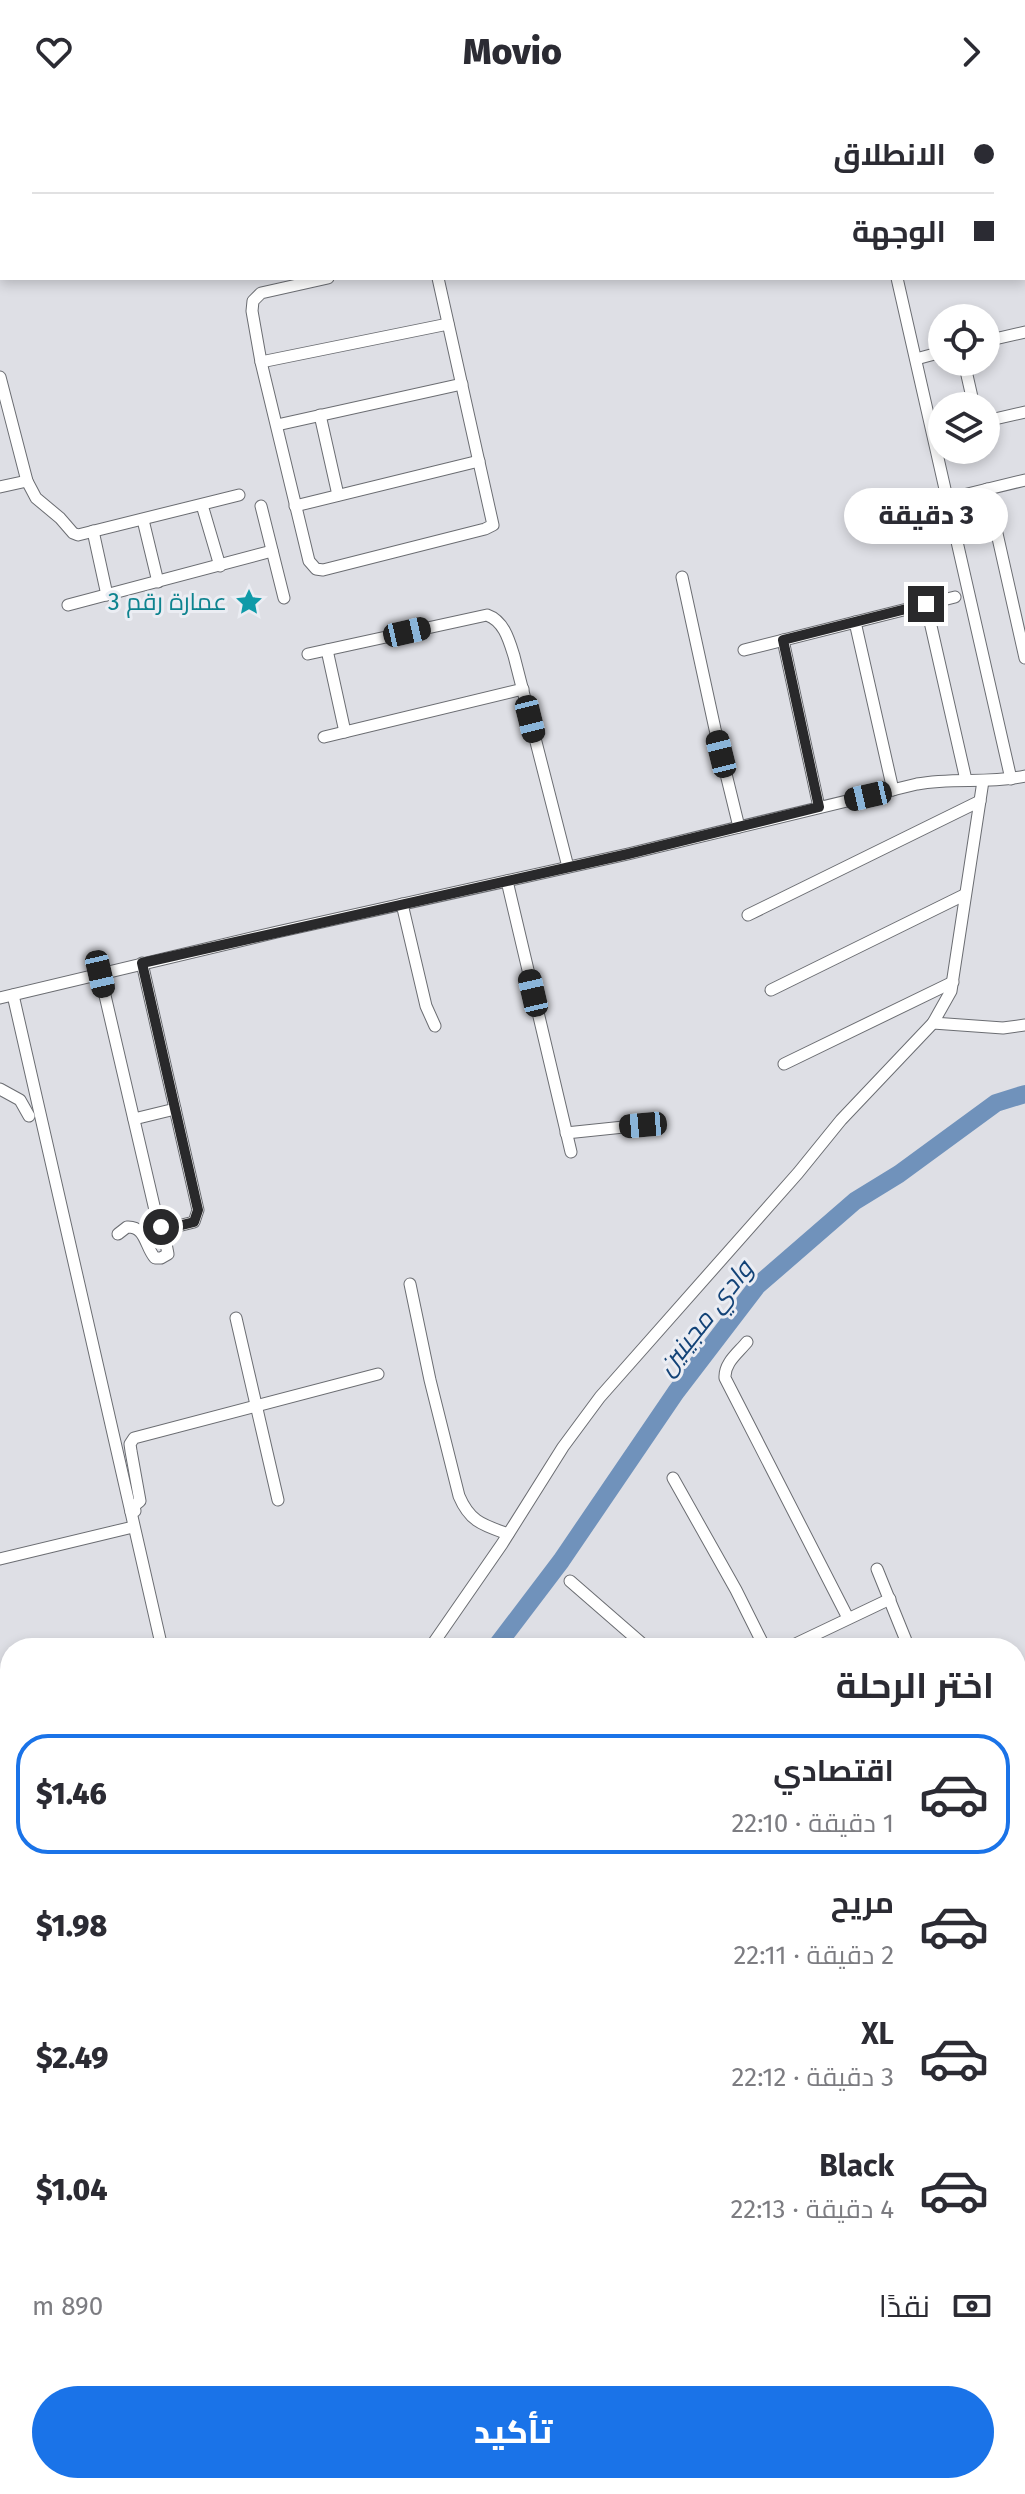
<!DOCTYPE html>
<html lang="ar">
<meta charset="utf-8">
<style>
body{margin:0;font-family:"Fira Sans",Cairo,sans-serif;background:#f7f7f7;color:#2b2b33;direction:rtl;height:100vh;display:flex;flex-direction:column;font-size:30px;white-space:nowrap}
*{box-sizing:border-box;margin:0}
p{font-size:26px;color:#7c7c81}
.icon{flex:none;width:44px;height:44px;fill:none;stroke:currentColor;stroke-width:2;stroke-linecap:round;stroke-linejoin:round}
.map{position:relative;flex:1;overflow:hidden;direction:ltr}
.details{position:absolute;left:0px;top:1534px;width:1026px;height:856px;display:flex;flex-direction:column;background:#fff;border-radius:32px 32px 0 0;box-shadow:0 4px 12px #0003;direction:rtl}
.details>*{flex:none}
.guide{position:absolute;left:0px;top:0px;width:1026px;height:176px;box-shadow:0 4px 12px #0003;direction:rtl;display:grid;align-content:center;height:176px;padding:0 32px;background:#fff}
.controls{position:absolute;left:928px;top:200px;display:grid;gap:16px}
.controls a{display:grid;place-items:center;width:72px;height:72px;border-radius:50%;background:#fff;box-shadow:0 4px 12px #0003;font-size:40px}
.end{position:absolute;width:36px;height:36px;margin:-18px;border:10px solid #29292b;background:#fff;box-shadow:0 0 0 4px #fff}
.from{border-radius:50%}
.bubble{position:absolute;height:56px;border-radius:28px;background:#fff;box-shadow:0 4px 12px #0003;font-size:26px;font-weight:800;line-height:56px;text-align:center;direction:rtl}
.car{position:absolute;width:24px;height:48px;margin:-24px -12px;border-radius:10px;box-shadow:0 0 6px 2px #0007;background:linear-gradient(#222 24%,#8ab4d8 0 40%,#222 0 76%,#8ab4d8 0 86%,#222 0)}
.guide b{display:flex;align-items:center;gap:28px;height:76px;font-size:30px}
.guide b+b{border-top:2px solid #e1e1e2}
.guide i{width:20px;height:20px;background:#2b2b33}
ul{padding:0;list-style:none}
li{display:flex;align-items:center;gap:24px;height:120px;margin:0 16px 12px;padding:0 16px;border:4px solid transparent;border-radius:32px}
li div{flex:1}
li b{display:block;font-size:30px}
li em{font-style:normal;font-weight:800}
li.selected{border-color:#1a73e8}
li>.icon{width:72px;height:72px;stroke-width:1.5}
h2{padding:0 32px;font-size:36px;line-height:96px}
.pay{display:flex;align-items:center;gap:20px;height:88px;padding:0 32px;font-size:30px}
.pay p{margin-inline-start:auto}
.primary-button{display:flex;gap:16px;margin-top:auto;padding:16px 32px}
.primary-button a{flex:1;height:92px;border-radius:48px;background:#1a73e8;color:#fff;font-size:32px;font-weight:800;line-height:92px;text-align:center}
header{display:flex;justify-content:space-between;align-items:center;height:104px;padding:0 32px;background:#fff;font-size:36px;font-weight:800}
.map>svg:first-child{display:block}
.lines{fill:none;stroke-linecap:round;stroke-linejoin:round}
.river{stroke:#7092bb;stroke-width:18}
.street-casing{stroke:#6b6d72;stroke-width:13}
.secondary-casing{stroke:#6b6d72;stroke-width:18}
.street{stroke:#fff;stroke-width:11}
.secondary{stroke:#fff;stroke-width:16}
.route{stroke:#29292b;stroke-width:10}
.labels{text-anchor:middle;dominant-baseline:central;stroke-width:6;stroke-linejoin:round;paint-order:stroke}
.culture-label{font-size:24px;fill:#0d838f;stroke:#ebedf3;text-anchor:end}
.water-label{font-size:26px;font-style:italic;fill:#134377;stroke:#ebedf3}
</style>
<header><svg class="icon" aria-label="forward" viewBox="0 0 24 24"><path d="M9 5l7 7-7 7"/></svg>Movio<svg class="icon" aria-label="heart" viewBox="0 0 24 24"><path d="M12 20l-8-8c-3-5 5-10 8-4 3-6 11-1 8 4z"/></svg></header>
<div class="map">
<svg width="1025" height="2390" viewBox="0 0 1025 2390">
<rect width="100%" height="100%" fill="#dedfe5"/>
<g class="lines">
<g class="river">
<path d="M495,1544l66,-87 115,-169 81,-106 98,-85 44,-27 97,-71 29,-9"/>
<path d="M0,2243l10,-10"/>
</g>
<g class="street-casing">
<g id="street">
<path d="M398,0v2"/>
<path d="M664,0l1,2"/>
<path d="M742,0v2"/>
<path d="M818,0l1,2"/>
<path d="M858,0v2"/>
<path d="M976,2l8,-2"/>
<path d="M1024,66h1"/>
<path d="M1024,147l1,-1"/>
<path d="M328,174l-67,15 -8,8 -1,10 9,51 48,199 7,8 7,1 162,-41 8,-4 -55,-247"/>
<path d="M897,174l114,501"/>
<path d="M986,237l39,-9"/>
<path d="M916,255l26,-7"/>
<path d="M261,258l187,-38"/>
<path d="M964,258l10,44"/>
<path d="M0,273l27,104 9,17 24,20 13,15 5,2 161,-40"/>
<path d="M320,311l18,80"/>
<path d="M986,317l39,-9"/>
<path d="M277,321l185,-41"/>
<path d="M0,383l27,-6"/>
<path d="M987,385l38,169"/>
<path d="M947,395l78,-19"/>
<path d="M202,401l18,61"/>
<path d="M261,402l23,92"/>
<path d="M295,402l184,-45"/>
<path d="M143,416l15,62"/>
<path d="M93,427l14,64"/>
<path d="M682,473l33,152 24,98"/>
<path d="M926,500l40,176"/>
<path d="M68,501l204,-54"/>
<path d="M855,518l38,168"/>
<path d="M783,536l36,167"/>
<path d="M327,546l18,82"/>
<path d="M744,546l211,-53"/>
<path d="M308,550l179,-39c17,6 22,25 27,41l54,211"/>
<path d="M324,633l199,-48"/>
<path d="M507,777l64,271"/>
<path d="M402,800l24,102 9,20"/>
<path d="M748,811l232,-114"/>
<path d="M100,870l58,249 3,4 9,1 24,-6 4,-12 -56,-247"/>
<path d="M771,886l193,-95"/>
<path d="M13,891l149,653"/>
<path d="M0,894l277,-66 351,-78 289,-70c36,-7 72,0 108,-8"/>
<path d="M933,919l70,5 22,-3"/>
<path d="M784,960l169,-82"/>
<path d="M0,985l20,11 9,16"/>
<path d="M134,1015l41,-10"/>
<path d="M566,1029l77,-8"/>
<path d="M118,1130l9,-7c19,-1 18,20 28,31h6l7,-4 -5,-26"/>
<path d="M410,1180l20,96 29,116c11,26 24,29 49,38"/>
<path d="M236,1214l42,182"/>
<path d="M747,1238c-9,11 -23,21 -22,36l123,240"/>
<path d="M673,1374l63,112 29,58"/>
<path d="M131,1408l4,-1 -1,-5 6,-5 -9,-50 -1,-7 4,-6 244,-64"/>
<path d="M0,1455l133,-32"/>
<path d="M877,1465l32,79"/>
<path d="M570,1477l77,67"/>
<path d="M430,1544l72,-104 61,-97 37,-50 198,-224 43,-53 92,-97 18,-32 32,-210"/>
<path d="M787,1544l103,-49"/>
<path d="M0,1595l10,-2"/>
<path d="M1016,1633l9,-4"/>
<path d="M0,1685l10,-2"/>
<path d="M1016,1693l9,-4"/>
<path d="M0,1766l10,-2"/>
<path d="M1016,1820l9,-4"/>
<path d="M0,1862l10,-2"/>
<path d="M1016,1882l9,-5"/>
<path d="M1016,1890l9,29"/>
<path d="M1016,2211l9,-3"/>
<path d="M1016,2367l9,-2"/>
<path d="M291,2380l8,10"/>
<path d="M482,2380l3,10"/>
<path d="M924,2380l8,10 38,-10"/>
<path d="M92,2390l6,-10"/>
<path d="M244,2390l14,-10"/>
<path d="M371,2390l14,-10"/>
<path d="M609,2390l18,-10"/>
</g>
</g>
<g class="secondary-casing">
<path id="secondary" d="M0,1915l10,-2"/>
</g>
<use href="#street" class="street"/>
<use href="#secondary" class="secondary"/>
</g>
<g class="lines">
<path class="route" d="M161,1123l9,1 24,-6 4,-12 -56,-247 486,-109 191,-47 -36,-167 143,-36"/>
</g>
<defs>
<g id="sight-bare" transform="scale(2.16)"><path d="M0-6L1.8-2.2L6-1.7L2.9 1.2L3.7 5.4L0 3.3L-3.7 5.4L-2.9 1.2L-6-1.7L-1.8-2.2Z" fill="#0f9aa8" stroke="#ebedf3" stroke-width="2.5" paint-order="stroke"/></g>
</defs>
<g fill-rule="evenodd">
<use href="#sight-bare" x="249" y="498"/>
</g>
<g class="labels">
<g class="culture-label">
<text x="227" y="498">عمارة رقم 3</text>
</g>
<g class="water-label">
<text transform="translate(705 1214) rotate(-52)">وادي مجينين</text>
</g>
</g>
</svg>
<div class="controls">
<a><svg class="icon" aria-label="locate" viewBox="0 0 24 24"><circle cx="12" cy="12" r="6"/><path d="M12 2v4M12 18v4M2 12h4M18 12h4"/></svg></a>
<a><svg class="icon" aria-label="layers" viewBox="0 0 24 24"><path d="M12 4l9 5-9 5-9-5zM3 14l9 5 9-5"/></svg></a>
</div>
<i class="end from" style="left:161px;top:1123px"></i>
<i class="end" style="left:926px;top:500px"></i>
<div class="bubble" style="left:844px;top:384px;width:164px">3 دقيقة</div>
<i class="car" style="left:407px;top:528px;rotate:77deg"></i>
<i class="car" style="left:530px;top:615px;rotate:166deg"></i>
<i class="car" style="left:721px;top:650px;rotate:346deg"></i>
<i class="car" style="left:868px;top:692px;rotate:257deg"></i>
<i class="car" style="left:100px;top:870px;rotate:167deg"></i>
<i class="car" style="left:533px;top:889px;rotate:347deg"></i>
<i class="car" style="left:643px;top:1021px;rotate:265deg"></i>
<div class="guide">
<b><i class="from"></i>الانطلاق</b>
<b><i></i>الوجهة</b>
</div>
<section class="details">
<h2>اختر الرحلة</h2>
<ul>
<li class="selected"><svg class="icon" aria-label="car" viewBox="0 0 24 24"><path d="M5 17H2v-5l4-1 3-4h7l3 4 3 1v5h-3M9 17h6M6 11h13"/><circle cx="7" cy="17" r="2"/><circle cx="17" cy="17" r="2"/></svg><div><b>اقتصادي</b><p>1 دقيقة · 22:10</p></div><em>$1.46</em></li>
<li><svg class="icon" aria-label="car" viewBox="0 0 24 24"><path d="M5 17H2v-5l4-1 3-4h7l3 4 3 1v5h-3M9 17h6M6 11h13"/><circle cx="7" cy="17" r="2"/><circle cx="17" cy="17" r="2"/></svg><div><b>مريح</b><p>2 دقيقة · 22:11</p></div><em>$1.98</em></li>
<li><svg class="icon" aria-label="car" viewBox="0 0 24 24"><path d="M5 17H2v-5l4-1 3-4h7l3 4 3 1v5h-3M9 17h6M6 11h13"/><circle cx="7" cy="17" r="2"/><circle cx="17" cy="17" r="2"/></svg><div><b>XL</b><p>3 دقيقة · 22:12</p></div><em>$2.49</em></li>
<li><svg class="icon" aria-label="car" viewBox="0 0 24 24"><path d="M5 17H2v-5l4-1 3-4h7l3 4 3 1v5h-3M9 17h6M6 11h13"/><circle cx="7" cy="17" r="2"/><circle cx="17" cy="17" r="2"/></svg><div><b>Black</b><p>4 دقيقة · 22:13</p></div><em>$1.04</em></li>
</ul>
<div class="pay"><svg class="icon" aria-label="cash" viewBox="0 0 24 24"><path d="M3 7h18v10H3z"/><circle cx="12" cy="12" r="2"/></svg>نقدًا<p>890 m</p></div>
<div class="primary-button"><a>تأكيد</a></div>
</section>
</div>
